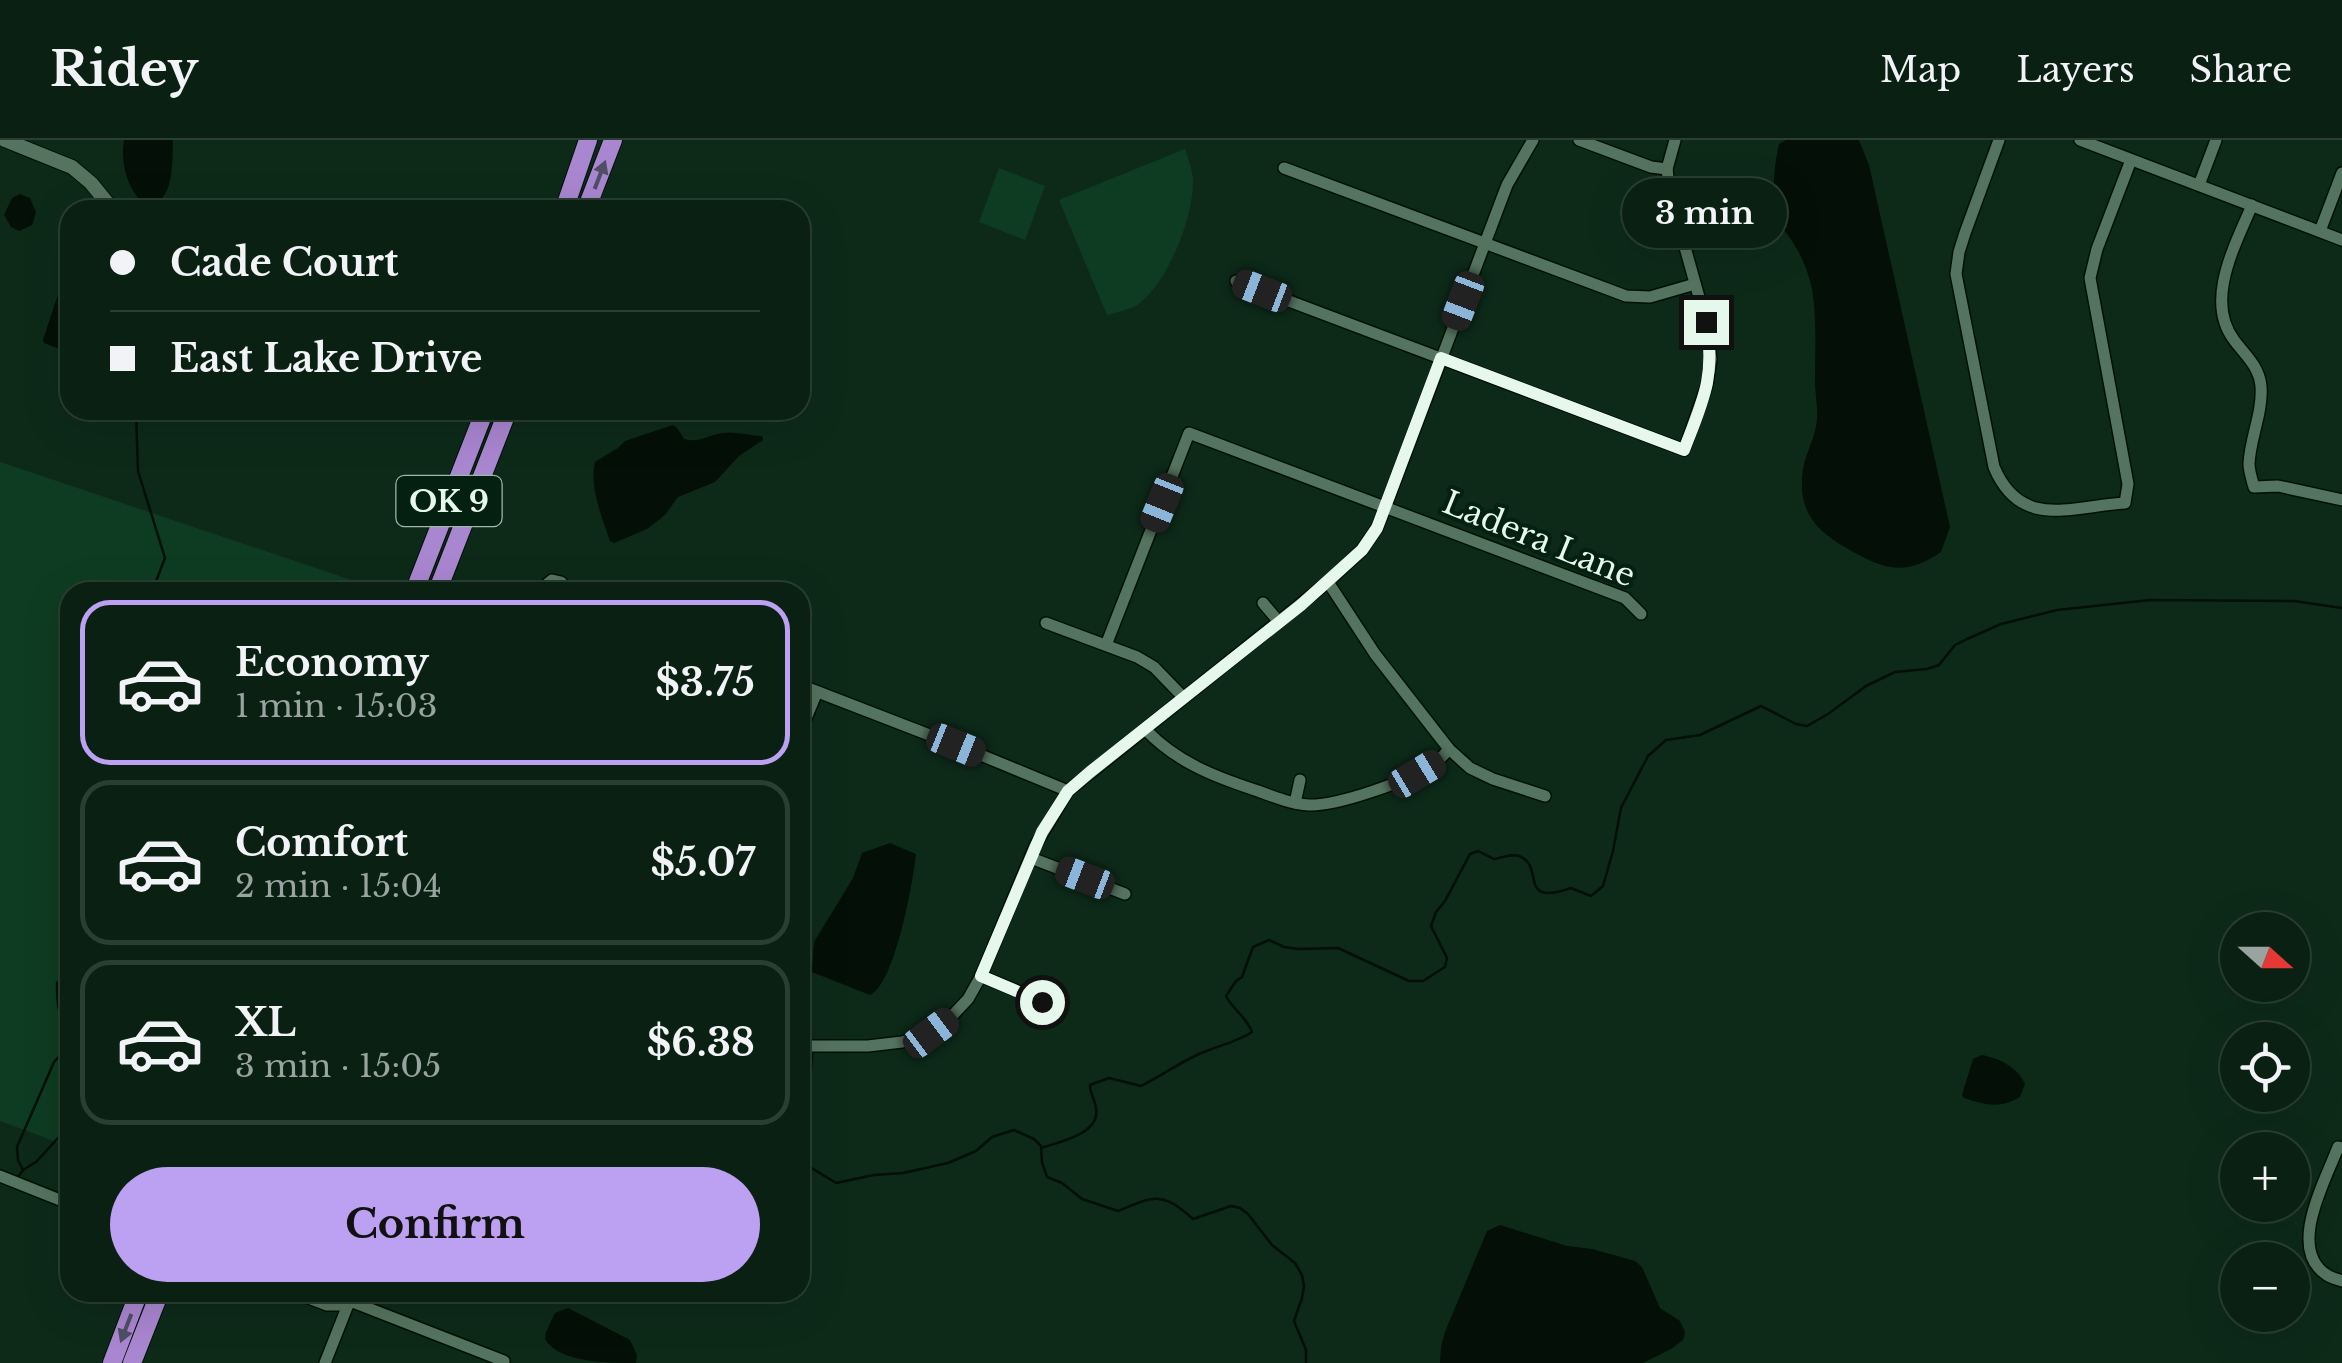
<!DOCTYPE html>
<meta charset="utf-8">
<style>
body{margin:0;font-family:"Libre Baskerville",serif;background:#13281c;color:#f1f3f6;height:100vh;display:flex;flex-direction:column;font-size:38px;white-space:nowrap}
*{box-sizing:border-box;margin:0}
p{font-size:32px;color:#99a3a0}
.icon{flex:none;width:55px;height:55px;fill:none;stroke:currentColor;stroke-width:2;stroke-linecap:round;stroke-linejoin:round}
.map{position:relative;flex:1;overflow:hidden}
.sheet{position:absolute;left:60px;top:442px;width:750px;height:720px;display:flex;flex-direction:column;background:#0a2013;border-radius:30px;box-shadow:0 10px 40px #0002,0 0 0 2px #2a3e33}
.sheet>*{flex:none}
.top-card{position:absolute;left:60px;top:60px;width:750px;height:220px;border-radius:30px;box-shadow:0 10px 40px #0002,0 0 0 2px #2a3e33;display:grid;align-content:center;height:220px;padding:0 50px;background:#0a2013}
.needle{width:65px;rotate:111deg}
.tools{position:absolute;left:2220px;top:772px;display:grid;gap:20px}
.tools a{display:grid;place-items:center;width:90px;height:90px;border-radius:50%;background:#0a2013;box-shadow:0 10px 40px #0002,0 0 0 2px #2a3e33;font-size:50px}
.end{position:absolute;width:45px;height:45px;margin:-22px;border:12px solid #e6f7eb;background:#111;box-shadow:0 0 0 5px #111}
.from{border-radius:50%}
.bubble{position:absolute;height:70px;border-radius:35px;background:#0a2013;box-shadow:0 10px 40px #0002,0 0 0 2px #2a3e33;font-size:32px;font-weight:700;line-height:70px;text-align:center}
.car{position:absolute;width:30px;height:60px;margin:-30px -15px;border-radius:12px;box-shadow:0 0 8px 2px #0007;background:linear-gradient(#222 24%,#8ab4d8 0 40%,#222 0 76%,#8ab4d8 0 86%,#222 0)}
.top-card b{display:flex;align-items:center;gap:35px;height:95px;font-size:38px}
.top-card b+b{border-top:2px solid #2a3e33}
.top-card i{width:25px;height:25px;background:#f1f3f6}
ul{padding:18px 0 0;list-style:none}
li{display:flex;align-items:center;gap:30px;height:165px;margin:0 20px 15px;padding:0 30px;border:5px solid #2a3e33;border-radius:30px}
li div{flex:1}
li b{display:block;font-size:38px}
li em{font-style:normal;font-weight:700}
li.on{border-color:#bca0f2}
li>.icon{width:90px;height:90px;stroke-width:1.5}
.cta{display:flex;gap:20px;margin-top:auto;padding:20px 50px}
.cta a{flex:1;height:115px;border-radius:60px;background:#bca0f2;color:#111;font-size:40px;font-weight:700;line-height:115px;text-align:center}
header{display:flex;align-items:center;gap:60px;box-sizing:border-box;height:140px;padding:0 50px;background:#0a2013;border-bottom:2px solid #2a3e33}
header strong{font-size:48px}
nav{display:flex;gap:55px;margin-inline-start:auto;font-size:35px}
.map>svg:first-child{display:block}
.green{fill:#0e3c22}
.water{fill:#030f07}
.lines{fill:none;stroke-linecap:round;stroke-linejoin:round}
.stream{stroke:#030f07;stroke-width:2.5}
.minor-casing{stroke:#001204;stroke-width:14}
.tertiary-casing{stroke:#001204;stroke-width:16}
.trunk-casing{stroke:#001204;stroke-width:20}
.minor{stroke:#55745f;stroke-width:11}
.tertiary{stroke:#55745f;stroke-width:14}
.trunk{stroke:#a986d0;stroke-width:18}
.oneway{fill:#4e4e66}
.route{stroke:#e6f7eb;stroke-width:12}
.labels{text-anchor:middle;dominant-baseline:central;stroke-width:8;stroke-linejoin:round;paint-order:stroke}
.shield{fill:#032010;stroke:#a2b6a9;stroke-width:2.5}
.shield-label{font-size:30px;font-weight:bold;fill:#e6f7eb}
.street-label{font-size:32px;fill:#e6f7eb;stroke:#032010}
</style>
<header>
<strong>Ridey</strong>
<nav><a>Map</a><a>Layers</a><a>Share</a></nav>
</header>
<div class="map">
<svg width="2342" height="1223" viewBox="0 0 2342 1223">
<rect width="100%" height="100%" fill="#0d2a19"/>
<g class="green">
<path d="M1185,9c3,10 7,20 8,30 1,38 -25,104 -56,126 -8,5 -20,7 -30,10l-48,-115z"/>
<path d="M999,28l46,18 -20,54 -46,-18z"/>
<path d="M0,322l384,129 -314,1v555l-70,-26z"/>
</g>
<g class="water">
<path d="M124,0h49c-1,22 2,61 -25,67 -20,-14 -28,-43 -24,-67z"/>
<path d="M1786,0h73l10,25 81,362 -9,25c-28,19 -48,21 -78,5 -43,-22 -69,-42 -59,-93 4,-15 12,-30 13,-45 1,-12 -2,-25 -2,-38 0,-30 2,-63 -3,-92 -3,-14 -9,-31 -17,-43 -5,-9 -12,-16 -16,-26 -9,-23 -5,-52 0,-76z"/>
<path d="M20,54l10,4 6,14 -4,13 -13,6 -8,-4 -7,-12 8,-17z"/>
<path d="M70,138v83l-5,-10 -21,-8 -1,-3 19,-58z"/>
<path d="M673,285l5,4 6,10c16,5 26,-6 42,-6 12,-1 24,3 36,3l1,4 -24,16 -24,26 -37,15 -13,18 -18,14 -33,14 -4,-2c-8,-23 -21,-55 -15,-79l23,-14 7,-7z"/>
<path d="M890,703l26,11c-3,28 -21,130 -46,141l-58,-23 2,-30 39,-64 9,-25z"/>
<path d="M1982,915c19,4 35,12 43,29l-5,13c-20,12 -35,8 -56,1l-2,-3 11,-36z"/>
<path d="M1500,1085l67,21 25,3 43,12 7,6 18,41 20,13 5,11 -2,8 -12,9 -28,14h-203l1,-16 4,-15 42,-101z"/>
<path d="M568,1168l62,32 7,15 -1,8c-27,0 -77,0 -91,-24l1,-7 9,-19z"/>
</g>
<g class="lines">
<g class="stream">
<path d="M157,70l2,-10"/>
<path d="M136,270l2,61 27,87 -10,26 -1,8"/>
<path d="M70,708v4"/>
<path d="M70,830l-13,13c0,25 1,28 13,50"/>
<path d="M1041,1008c18,-6 60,-14 55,-40 -1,-8 -6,-15 -6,-23l19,-7 32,8c20,-10 38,-23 58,-32 18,-8 36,-11 53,-22 -6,-16 -19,-22 -26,-36l10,-15 6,-4 11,-30 16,-7 15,7 14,2 40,-1 71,33h14l22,-14 2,-9 -16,-32 5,-14 9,-11 25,-47 8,-3 16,8c8,-1 17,-6 25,-3 27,10 -3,51 52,32l20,8 12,-10 10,-35 8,-43 27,-52 18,-16 34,-5 61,-29 35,18 11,2 21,-12 38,-28 29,-14 32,-3 12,-4 16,-20 12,-6 34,-15 56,-14 93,-10 144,1 48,7"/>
<path d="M1041,1009l1,13 5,15 15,6 20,16 36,12c36,-15 44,-20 75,8l38,-13 9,2 8,6 24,31 23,18 7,12 2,11 -2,12 -8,23 12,29v13"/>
<path d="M800,1024l10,3 26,16 38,-8 29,-2 45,-10 28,-12 16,-14 22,-7 20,9 7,7"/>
<path d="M23,1030l-5,-10 -1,-13 37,-85 16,-18"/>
<path d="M18,1037l5,-7 13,-8 34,-37"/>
</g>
<g class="minor-casing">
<g id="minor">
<path d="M1579,0l72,27 16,2"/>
<path d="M1999,0l-34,93 -6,19 -3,22 38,193c27,64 78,39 131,36l3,-19 -38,-206 7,-29 34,-89"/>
<path d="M2080,0l262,100"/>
<path d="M1284,28l342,128 24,1 45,-13"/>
<path d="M2199,45l17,-45"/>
<path d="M2252,65c-16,39 -48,95 -18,135 11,15 25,26 27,46 2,27 -11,52 -12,78 0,7 3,16 5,23l24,-1 64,14"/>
<path d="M2320,91l22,-58"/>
<path d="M1236,141l448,169 23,-65 4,-26 -5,-37 -36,-128 -3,-25 8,-29"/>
<path d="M1328,442l47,72 74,95 21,19 23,11 52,17"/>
<path d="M543,452l3,-7 6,-5 9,2 8,10"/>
<path d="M1263,463l16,19"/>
<path d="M1046,483l91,34 17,10 30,31"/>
<path d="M1106,505l83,-212 436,165 16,16"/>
<path d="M800,545l176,68 92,38"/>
<path d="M1145,589c31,33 70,48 113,62 16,6 34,13 51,14 28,1 100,-24 123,-40 7,-4 12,-10 17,-16"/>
<path d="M800,593l17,-41"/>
<path d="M1295,663l5,-23"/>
<path d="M1031,718l94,36"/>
<path d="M981,836l78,32"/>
<path d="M800,906h68l34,-4 29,-9 20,-16 17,-18 13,-23 54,-130 33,-55 260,-209 34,-32 15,-22 8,-20 122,-323 26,-45"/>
<path d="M803,957l4,-51"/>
<path d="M2342,1008l-4,-1c-12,33 -52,102 -11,128 4,3 10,4 15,6"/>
<path d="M0,1036l70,28"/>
<path d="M293,1152l34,13h21"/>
<path d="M331,1152l17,13"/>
<path d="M350,1161l154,60"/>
<path d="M325,1223l28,-71"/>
</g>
</g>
<g class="tertiary-casing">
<path id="tertiary" d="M5,0l67,27 19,16 22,27"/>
</g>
<g class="trunk-casing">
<g id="trunk">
<path d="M564,70l24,-70"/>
<path d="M586,70l27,-70"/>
<path d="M414,452l71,-182"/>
<path d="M437,452l71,-182"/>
<path d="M112,1223l27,-71"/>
<path d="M132,1223l28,-71"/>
</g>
</g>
<use href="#minor" class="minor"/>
<use href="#tertiary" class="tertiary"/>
<use href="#trunk" class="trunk"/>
</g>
<defs><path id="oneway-solid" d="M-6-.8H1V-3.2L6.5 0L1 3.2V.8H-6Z" transform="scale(2.5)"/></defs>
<g class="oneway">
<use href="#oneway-solid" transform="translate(600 35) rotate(-69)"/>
<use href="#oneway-solid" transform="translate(126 1188) rotate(111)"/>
</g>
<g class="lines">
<path class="route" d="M1042,862l-61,-26 61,-144 26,-41 22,-19 211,-167 61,-55 15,-22 64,-170 243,92c19,-49 32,-74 22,-128"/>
</g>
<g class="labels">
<rect class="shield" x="396.5" y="336" width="105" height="50" rx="8"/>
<g class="shield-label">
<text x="449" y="361">OK 9</text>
</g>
<g class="street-label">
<text transform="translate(1539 399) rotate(22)">Ladera Lane</text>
</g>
</g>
</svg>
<div class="tools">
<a><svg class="needle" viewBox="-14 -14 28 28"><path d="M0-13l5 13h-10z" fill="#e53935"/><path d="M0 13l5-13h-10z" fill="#99a3a0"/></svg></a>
<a><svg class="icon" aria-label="locate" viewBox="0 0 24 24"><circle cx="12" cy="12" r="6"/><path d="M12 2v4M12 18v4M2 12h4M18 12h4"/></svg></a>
<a>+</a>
<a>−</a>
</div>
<i class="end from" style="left:1042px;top:862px"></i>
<i class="end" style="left:1706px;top:182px"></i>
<div class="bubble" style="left:1622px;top:38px;width:165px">3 min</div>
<i class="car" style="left:1262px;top:151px;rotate:291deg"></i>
<i class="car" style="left:1463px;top:161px;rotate:201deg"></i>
<i class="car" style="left:1162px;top:363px;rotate:202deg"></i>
<i class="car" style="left:956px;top:605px;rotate:112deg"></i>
<i class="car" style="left:1417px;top:634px;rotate:59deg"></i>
<i class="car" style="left:1085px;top:738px;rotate:291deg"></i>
<i class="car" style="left:931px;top:893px;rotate:53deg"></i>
<div class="top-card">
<b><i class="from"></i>Cade Court</b>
<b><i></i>East Lake Drive</b>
</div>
<section class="sheet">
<ul>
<li class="on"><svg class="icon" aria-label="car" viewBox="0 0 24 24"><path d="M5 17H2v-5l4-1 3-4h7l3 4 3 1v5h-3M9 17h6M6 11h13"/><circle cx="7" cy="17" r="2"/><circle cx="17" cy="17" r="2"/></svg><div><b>Economy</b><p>1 min · 15:03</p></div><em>$3.75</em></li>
<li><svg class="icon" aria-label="car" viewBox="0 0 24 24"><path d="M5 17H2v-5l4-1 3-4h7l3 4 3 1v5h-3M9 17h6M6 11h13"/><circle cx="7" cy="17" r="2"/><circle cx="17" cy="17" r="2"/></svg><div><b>Comfort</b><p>2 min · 15:04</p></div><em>$5.07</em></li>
<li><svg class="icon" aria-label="car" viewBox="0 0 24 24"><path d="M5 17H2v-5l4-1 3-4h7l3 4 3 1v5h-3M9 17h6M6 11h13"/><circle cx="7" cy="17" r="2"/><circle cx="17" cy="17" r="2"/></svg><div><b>XL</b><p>3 min · 15:05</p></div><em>$6.38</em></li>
</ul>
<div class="cta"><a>Confirm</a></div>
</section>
</div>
